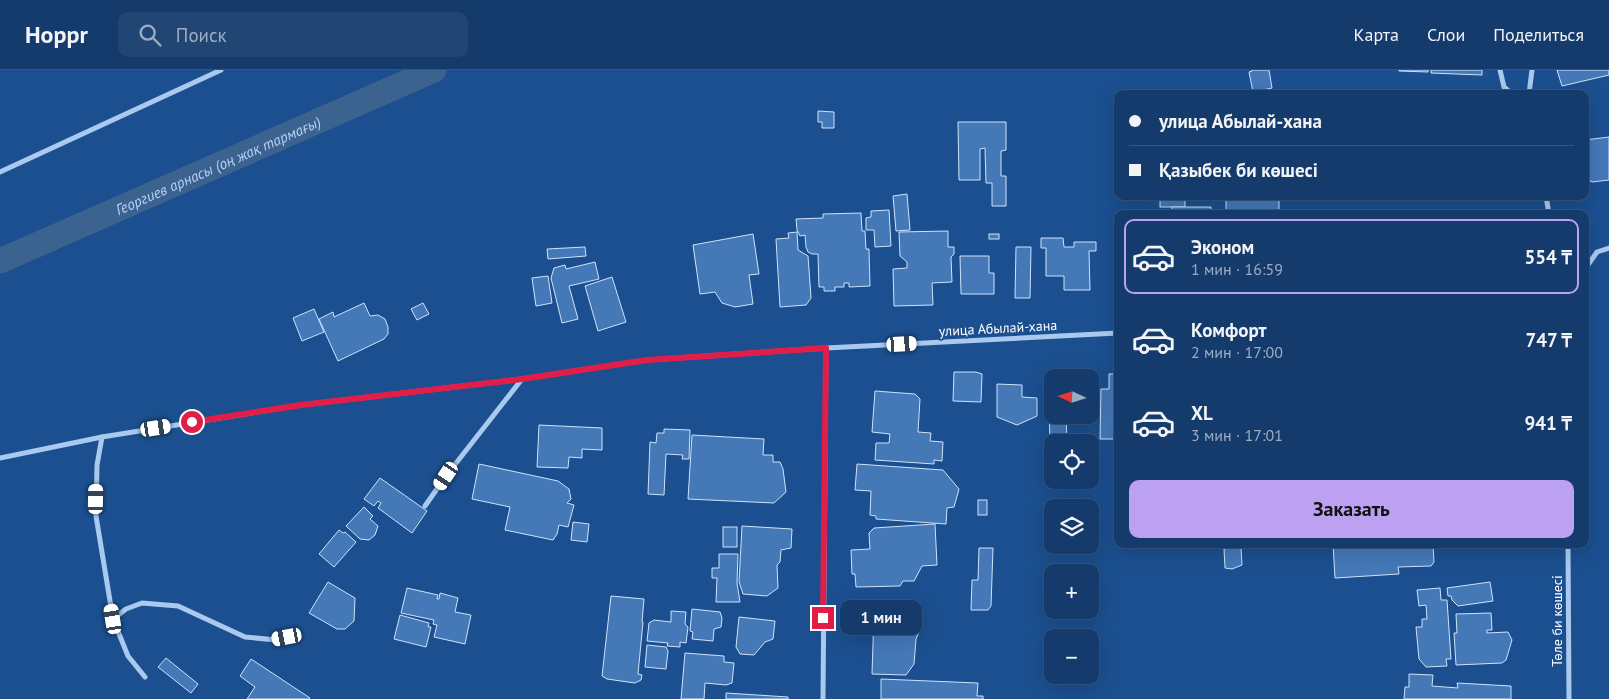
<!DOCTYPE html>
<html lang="ru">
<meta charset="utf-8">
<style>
body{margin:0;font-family:"PT Sans",sans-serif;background:#214673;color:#f1f3f6;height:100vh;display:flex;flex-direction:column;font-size:19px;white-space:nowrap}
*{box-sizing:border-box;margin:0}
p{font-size:16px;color:#9dadc1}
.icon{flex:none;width:28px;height:28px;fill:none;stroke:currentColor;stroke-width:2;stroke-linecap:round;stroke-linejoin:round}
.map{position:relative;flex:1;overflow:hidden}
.sheet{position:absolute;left:1114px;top:140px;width:475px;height:338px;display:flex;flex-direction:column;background:#143b6b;border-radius:10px;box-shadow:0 5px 20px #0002,0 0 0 1px #33557e}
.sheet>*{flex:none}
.top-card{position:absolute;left:1114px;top:20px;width:475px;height:110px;border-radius:10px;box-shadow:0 5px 20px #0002,0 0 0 1px #33557e;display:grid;align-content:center;height:110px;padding:0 15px;background:#143b6b}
.needle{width:32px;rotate:274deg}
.buttons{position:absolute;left:1044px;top:299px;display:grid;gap:10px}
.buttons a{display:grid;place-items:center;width:55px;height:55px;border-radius:10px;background:#143b6b;box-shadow:0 5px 20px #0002,0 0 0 1px #33557e;font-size:25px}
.end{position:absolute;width:22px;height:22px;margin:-11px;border:6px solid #e11d48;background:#fff;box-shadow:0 0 0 2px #fff}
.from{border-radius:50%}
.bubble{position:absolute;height:35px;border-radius:10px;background:#143b6b;box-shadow:0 5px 20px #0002,0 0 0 1px #33557e;font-size:16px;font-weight:600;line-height:35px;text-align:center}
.car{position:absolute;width:15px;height:30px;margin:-15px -8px;border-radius:6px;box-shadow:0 0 4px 1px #0007;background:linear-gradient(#fff 24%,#345 0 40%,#fff 0 76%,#345 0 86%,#fff 0)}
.top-card b{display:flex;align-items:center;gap:18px;height:48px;font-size:19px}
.top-card b+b{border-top:1px solid #33557e}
.top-card i{width:12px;height:12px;background:#f1f3f6}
ul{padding:9px 0 0;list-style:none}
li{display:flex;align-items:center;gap:15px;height:75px;margin:0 10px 8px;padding:0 5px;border:2px solid transparent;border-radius:10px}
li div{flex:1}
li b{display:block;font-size:19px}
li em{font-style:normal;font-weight:600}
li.on{border-color:#bca0f2}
li>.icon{width:45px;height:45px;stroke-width:1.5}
.button{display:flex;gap:10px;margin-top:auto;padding:10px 15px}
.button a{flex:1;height:58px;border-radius:10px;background:#bca0f2;color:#111;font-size:20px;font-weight:600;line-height:58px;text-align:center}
header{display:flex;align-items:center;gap:30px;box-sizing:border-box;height:70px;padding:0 25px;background:#143b6b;border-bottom:1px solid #33557e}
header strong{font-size:24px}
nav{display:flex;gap:28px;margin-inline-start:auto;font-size:18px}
.search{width:350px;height:45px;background:#214673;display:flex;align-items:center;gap:12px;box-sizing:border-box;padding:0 18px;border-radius:10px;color:#9dadc1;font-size:19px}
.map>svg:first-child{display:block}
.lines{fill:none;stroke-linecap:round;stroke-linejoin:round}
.canal{stroke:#3c6290;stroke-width:25}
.building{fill:#4478b7;stroke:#cfe3fa}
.street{stroke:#a9c9ee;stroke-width:5}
.route{stroke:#e11d48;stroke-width:6}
.labels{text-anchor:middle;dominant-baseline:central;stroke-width:4;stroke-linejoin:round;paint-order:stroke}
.street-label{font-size:14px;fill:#fff;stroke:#1b4f8f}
.water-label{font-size:15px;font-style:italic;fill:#b5d3f5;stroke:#1b4f8f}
</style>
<header>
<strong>Hoppr</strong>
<div class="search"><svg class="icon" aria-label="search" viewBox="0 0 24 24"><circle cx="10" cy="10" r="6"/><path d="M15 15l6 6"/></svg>Поиск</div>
<nav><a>Карта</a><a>Слои</a><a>Поделиться</a></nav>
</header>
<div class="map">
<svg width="1609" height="629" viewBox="0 0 1609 629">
<rect width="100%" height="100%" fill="#1b4f8f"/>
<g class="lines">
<path class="canal" id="s1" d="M0,191l434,-191"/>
</g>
<g class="building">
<path d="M1252,0h17l3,18 -19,4 -4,-20 3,-1z"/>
<path d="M1399,0h29v2l-29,-1z"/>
<path d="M1431,0h51v5l-51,-2z"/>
<path d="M1557,0h52v5l-47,11z"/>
<path d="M818,41l16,1v16h-12v-6h-4z"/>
<path d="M958,52h48v28l-5,1v25h5v30h-14v-23h-6l-1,-35 -5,1v31h-21z"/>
<path d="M1609,67v43l-17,2 -7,-5v-37z"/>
<path d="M907,124l3,36 -14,1 -3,-35z"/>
<rect x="1160" y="126" width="25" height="11"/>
<rect x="1226" y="126" width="53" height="18"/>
<path d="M1172,137h39v7h13h-52z"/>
<path d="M889,140l2,36 -16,1 -1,-17h-8v-12l5,-1v-6z"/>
<path d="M861,143l1,18h3l1,18h3l1,37 -21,1v-4h-5v4h-9v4h-11v-4h-5l-1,-33h-6l-4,-2 -2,-5 -1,-12 -5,1 -3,-6 -1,-11 27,-1v-4z"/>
<path d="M948,161v16h6v7l-3,3 1,25 -20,1 1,22 -39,1 -1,-37 14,-1v-6l-7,-6 -1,-24z"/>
<path d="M797,162l1,18 10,6 3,42 -5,7 -26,2 -4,-68 13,-1 -1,-5z"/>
<path d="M753,164l6,40 -10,1 4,29 -18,3 -13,-4 -7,-11 -15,2 -7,-49z"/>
<rect x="989" y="164" width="10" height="5"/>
<path d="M1041,168h22l1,9h10v-5h22v9h-7l1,39h-26v-14h-18v-28h-5z"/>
<path d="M585,177l1,9 -38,3 -1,-10z"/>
<path d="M1016,177h15l-1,51h-15z"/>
<path d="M960,186h29v17h5v21h-33z"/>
<path d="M595,192l4,17 -30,7 9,33 -16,4 -11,-45 3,-10 11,-3 1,4z"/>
<path d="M548,206l4,27 -16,3 -4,-28z"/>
<path d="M612,207l14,45 -28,9 -13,-45z"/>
<path d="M364,233l6,13 8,-1 7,4 3,8v7l-4,5 -46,22 -19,-42 14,-7 1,5z"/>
<path d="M423,233l6,11 -12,6 -6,-11z"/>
<path d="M314,239l10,23 -22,9 -9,-23z"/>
<path d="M954,302h22l6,2 -1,28 -28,-1z"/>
<path d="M1109,304h9v54h-2l-1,11h-15l1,-50h8z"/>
<path d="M1048,311h4v34h14l1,26 -17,1z"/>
<path d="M997,314l25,1v12l15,1v18l-20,9 -20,-8z"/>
<path d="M875,321l40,3 5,5 -2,33 13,1 -1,8 13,1 -1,19 -8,-1v4l-59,-4 1,-17h13l1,-9 -18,-2z"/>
<path d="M539,355l63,3v22l-20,-1v9l-13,-1 -1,11 -31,-1z"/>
<path d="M664,359l26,1 -1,29h-7l1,-4 -17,-1 -2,41 -16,-1 2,-52 6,1 1,-10h7z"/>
<path d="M692,365l72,4 -1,16h10v7h7l3,7 3,23 -12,11 -86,-4z"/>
<path d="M479,394l79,17 11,8 2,10 -4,4 7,2 -6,22 -9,-2 -2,9 -4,6 -48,-10 5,-23 -38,-8z"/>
<path d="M857,394l86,6 16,19 -5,18 -7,1 -1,16 -70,-5v-3l-6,-1 1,-24 -16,-1z"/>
<path d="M380,408l47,33 -15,22 -34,-25 3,-5 -3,-2 -4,5 -10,-7z"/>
<rect x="978" y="430" width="9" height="15"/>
<path d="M364,437l9,9 -3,3 8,7 -3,9 -6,5 -9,-1 -14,-13z"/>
<path d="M573,452l16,2 -2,18 -16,-2z"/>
<path d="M935,454l2,41 -15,1 -8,15h-11l-3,5 -44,1 -1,-13h-3l-1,-24 19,-1 -1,-16 5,-5z"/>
<path d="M742,456l50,3 -1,19 -10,2 -1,12 -3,3 1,23 -11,8 -24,-2 -4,-12z"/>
<rect x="723" y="457" width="14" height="20"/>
<path d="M339,460l4,3 2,-1 11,10 -22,25 -15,-13z"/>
<path d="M1193,474h28h-8l-4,3h-11z"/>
<path d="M1228,474h96l-83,4 1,17 -10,4 -7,-1 -1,-19 5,-1z"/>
<path d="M1333,474h100l1,18 -3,4 -33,1 1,7 -64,4z"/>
<path d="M979,478h14l-2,58 -3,4h-17l1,-30h6z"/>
<path d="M719,484h19l-1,29 3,19h-24l1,-24h-5v-10h7z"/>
<path d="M328,512l27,16 -1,23 -9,8h-8l-28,-16z"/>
<path d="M1490,512l3,19 -35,5 -6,-6 -1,-4h-3l-1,-8z"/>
<path d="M407,518l31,7 -1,4h2l1,-6 18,5 -3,14 16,3 -6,29 -31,-7 3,-12 -4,-1 1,-4 -33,-7z"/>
<path d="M1440,518l1,12h6l4,59h-5l1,7 -21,1 -7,-8 -3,-32h6v-8h5l-1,-14 -7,1 -2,-16z"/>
<path d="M611,526l33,3 -2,23h1l-5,52 4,1 -1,5 -6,3 -28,-4 -5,-3z"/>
<path d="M692,539l28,3 2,6 -1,9 -7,2 -1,12 -21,-2 1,-7 -3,-1z"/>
<path d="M671,541l15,1 -1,12 3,3 -2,16 -6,-1v5l-13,-1 1,-3 -21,-2 2,-18 5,-3 17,2z"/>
<path d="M874,543l37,2 8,17 -3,7 -2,25 -8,11 -34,-1z"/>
<path d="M1491,543l1,17h-5v3l21,-1 4,8 -6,20 -4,3 -46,2 -2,-32h3l-1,-19z"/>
<path d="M400,545l29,8 -1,4h3l-5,20 -32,-8z"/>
<path d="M739,547l36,4 -2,18 -8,3 -11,13 -14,-1 -4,-7z"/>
<path d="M647,575l19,2 2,4 -2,18 -21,-2z"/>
<path d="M685,583l39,3v6l10,1 -2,20 -6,2 -21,-2 -1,16h-23z"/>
<path d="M166,588l32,26 -7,9 -33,-26z"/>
<path d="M251,589l59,39 -1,1h-62l8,-12 -15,-11z"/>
<path d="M1409,604l24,1 -1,11 26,2 -1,-5 54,3v13h-107l1,-12h4z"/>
<path d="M881,609l97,4 -1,13h6v3h-102z"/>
<path d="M726,623l62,4v2h-62z"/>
</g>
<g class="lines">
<g class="street">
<path d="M1500,0l4,17 8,7"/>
<path d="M1529,24l3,-24"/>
<path d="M0,102l221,-102"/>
<path d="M1546,126l3,18"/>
<path d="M1585,199l12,-17 12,-4"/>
<path d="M102,367l-5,28 -1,51 17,103 15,37 17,21"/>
<path d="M0,388l102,-21 199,-32 221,-26 125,-19 179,-12 292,-15"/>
<path d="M425,436l21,-30 76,-97"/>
<path d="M1568,474l1,155"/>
<path d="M113,549l13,-10 16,-6 36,3 67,31 31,3 22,-5"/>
<path d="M823,629l3,-351"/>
</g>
</g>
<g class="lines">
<path class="route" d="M192,352l109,-17 221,-26 125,-19 179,-12 -3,270"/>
</g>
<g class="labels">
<g class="street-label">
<text transform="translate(998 258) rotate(-3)">улица Абылай-хана</text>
<text transform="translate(1557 551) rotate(-90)">Төле би көшесі</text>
</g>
<g class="water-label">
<text stroke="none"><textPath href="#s1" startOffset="238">Георгиев арнасы (оң жақ тармағы)</textPath></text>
</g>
</g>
</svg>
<div class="buttons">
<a><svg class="needle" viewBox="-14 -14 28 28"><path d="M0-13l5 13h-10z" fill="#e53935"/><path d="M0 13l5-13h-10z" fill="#9dadc1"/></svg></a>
<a><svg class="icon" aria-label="locate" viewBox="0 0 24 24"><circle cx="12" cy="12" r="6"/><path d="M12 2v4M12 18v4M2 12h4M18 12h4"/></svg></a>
<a><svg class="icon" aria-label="layers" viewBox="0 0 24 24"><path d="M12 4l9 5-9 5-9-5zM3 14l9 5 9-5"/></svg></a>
<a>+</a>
<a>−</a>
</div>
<i class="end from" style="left:192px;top:352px"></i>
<i class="end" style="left:823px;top:548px"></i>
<div class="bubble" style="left:840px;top:530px;width:82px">1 мин</div>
<i class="car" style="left:902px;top:274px;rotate:87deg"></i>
<i class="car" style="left:156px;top:358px;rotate:81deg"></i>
<i class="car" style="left:446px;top:406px;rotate:214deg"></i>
<i class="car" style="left:96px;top:429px;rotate:1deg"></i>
<i class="car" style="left:113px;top:549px;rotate:351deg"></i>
<i class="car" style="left:287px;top:567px;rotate:259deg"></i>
<div class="top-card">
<b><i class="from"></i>улица Абылай-хана</b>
<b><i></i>Қазыбек би көшесі</b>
</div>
<section class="sheet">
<ul>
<li class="on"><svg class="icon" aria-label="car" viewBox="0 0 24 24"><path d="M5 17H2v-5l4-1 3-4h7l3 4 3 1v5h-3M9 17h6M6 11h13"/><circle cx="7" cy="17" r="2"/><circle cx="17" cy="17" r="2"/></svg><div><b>Эконом</b><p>1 мин · 16:59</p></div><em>554 ₸</em></li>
<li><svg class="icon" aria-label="car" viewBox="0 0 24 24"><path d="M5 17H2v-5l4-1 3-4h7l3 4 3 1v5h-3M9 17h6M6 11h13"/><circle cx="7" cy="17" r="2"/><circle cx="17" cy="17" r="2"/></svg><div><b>Комфорт</b><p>2 мин · 17:00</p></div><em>747 ₸</em></li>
<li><svg class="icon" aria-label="car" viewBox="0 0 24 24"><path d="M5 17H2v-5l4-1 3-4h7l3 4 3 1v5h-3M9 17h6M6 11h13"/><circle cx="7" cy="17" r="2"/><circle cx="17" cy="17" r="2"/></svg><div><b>XL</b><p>3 мин · 17:01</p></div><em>941 ₸</em></li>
</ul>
<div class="button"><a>Заказать</a></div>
</section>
</div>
